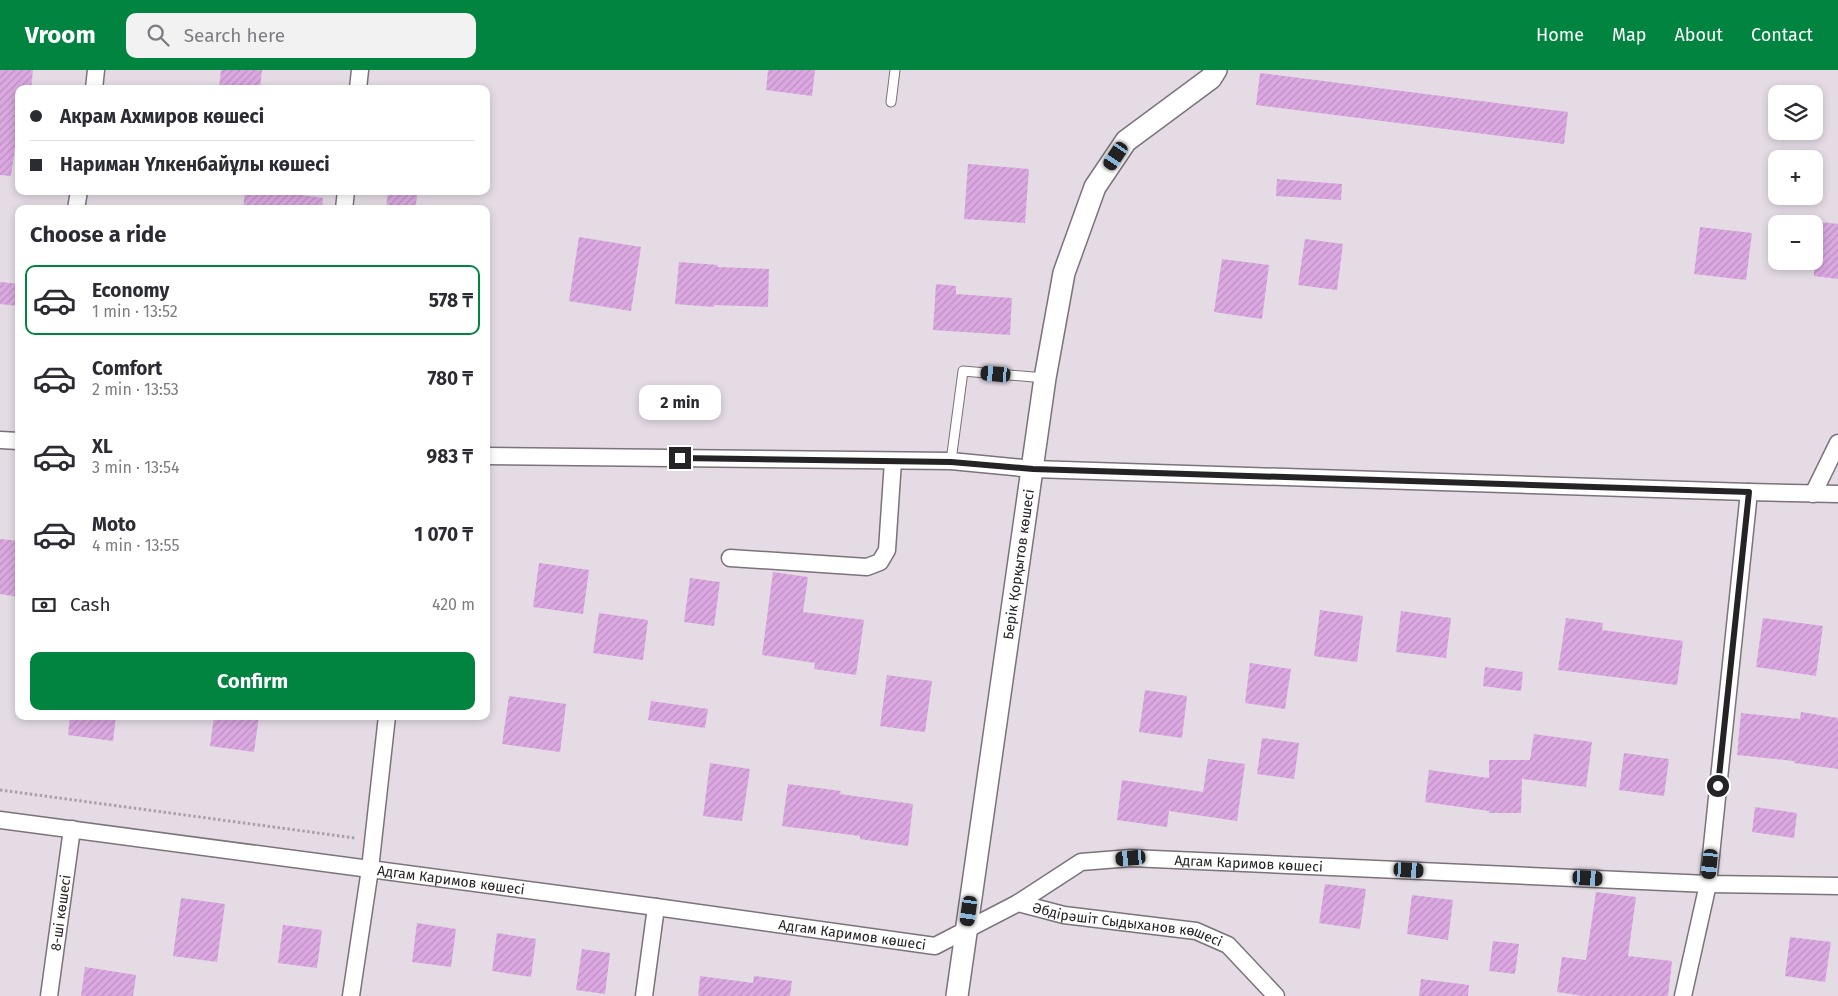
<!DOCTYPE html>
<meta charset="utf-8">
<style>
body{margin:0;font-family:"Fira Sans",sans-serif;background:#f2f2f3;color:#2b2b33;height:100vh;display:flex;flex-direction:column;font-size:19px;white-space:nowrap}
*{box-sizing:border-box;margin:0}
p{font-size:16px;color:#7c7c81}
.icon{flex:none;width:28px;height:28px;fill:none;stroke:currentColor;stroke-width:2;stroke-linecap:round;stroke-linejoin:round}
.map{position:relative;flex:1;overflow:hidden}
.panel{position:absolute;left:15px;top:135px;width:475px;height:515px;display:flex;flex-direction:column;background:#fff;border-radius:10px;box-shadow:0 2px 8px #0003}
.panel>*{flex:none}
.banner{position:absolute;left:15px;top:15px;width:475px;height:110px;border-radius:10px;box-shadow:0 2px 8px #0003;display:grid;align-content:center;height:110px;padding:0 15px;background:#fff}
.tools{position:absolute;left:1768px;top:15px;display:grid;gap:10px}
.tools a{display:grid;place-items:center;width:55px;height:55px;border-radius:10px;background:#fff;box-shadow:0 2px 8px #0003;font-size:25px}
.end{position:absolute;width:22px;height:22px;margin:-11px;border:6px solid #262327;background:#fff;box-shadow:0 0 0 2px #fff}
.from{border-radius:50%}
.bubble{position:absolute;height:35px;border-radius:10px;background:#fff;box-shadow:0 2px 8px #0003;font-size:16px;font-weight:700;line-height:35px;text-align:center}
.car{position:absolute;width:15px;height:30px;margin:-15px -8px;border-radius:6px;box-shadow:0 0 4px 1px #0007;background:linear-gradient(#222 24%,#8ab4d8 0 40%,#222 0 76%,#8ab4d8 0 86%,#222 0)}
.banner b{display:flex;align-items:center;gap:18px;height:48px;font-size:19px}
.banner b+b{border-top:1px solid #e1e1e2}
.banner i{width:12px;height:12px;background:#2b2b33}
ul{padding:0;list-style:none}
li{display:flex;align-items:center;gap:15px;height:70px;margin:0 10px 8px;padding:0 5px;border:2px solid transparent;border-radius:10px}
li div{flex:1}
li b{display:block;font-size:19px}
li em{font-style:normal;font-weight:700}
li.on{border-color:#00843f}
li>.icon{width:45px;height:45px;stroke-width:1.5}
h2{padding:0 15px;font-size:22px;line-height:60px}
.pay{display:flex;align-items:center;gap:12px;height:55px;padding:0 15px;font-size:19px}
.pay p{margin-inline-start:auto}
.primary-button{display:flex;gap:10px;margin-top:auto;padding:10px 15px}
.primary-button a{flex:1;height:58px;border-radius:10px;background:#00843f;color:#fff;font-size:20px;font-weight:700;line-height:58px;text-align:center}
header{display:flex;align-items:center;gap:30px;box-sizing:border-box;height:70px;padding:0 25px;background:#00843f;color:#fff}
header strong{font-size:24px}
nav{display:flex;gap:28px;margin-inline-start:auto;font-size:18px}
.search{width:350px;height:45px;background:#f2f2f3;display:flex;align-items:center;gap:12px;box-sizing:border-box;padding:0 18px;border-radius:10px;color:#7c7c81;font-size:19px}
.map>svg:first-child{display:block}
.building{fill:url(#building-hatch)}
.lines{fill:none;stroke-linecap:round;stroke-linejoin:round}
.service-casing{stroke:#7b727b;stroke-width:11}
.minor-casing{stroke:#7b727b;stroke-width:19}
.tertiary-casing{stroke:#7b727b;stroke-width:24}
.path{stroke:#a9a1aa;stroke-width:3;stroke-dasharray:2.5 2.5;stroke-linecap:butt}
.service{stroke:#fff;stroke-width:9}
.minor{stroke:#fff;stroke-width:16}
.tertiary{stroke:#fff;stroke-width:21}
.route{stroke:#262327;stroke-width:6}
.labels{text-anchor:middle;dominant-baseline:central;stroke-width:4;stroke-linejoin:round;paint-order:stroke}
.street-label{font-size:14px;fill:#262327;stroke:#e4dbe5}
</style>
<header>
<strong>Vroom</strong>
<div class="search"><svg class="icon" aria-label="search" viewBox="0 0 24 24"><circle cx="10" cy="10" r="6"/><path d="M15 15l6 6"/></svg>Search here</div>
<nav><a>Home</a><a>Map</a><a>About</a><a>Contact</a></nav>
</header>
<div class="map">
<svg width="1838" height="926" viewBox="0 0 1838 926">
<defs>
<pattern id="building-hatch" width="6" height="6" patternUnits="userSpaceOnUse" patternTransform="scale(1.25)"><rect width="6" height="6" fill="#dba8e1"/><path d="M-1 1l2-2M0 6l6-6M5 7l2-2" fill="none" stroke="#bc90c1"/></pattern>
</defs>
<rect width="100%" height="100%" fill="#e4dbe5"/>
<g class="building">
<path d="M0,0h33l-2,19h-12v28l-8,59 -11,-1z"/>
<path d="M221,0h41l-2,19h-41z"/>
<path d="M768,0h47l-3,26 -46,-6z"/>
<path d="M1260,3l308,39 -4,32 -308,-39z"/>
<path d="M968,94l61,5 -4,54 -61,-4z"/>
<path d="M1277,109l65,5 -1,16 -65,-4z"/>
<path d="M245,121h27l51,7 -1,11h-79z"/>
<path d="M388,121h30l-3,18h-29z"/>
<path d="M1814,151l24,3v55l-24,-3z"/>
<path d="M1700,157l52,6 -6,47 -52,-6z"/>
<path d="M579,167l62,10 -10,64 -62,-10z"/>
<path d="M1305,169l38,5 -6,46 -39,-5z"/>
<path d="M1222,189l47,6 -7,54 -48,-7z"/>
<path d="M679,192l39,3 -1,2 52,2 -1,38 -54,-2v2l-39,-3z"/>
<path d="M0,212l19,2v22l-19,-2z"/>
<path d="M936,214l20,2v8l56,4 -2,37 -77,-5z"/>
<path d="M0,469l19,2v56l-19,-3z"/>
<path d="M539,493l50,7 -6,44 -50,-7z"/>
<path d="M773,502l35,5 -5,35 61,8 -8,55 -42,-6 1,-6 -53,-8z"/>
<path d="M690,508l30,4 -6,44 -30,-4z"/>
<path d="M1320,540l43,6 -6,46 -43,-6z"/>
<path d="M1401,541l50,7 -5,40 -50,-6z"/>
<path d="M599,543l49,7 -5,40 -50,-7z"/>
<path d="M1566,548l37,5 -1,7 81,11 -6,44 -119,-15z"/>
<path d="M1763,548l60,8 -7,50 -60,-9z"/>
<path d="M1250,593l41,6 -6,40 -40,-6z"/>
<path d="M1485,597l38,5 -2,19 -38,-5z"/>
<path d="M887,605l45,6 -7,51 -45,-6z"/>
<path d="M1145,620l42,6 -5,42 -43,-6z"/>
<path d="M509,626l57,8 -6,48 -58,-8z"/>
<path d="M651,631l57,8 -3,19 -57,-8z"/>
<path d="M1801,642l37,6v51l-44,-6v-2l-57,-6 4,-42 59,6z"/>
<path d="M70,646h46l-3,25 -45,-6z"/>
<path d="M214,646h45l-5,36 -44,-6z"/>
<path d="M1534,664l58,8 -6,45 -64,-8 -1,34h-32v-2l-64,-9 4,-32 60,8v-18h41z"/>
<path d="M1262,668l37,5 -5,36 -37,-5z"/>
<path d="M1624,683l45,6 -5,37 -45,-6z"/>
<path d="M1208,689l37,5 -8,57 -68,-10 -2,16 -50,-7 5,-40 81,12z"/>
<path d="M710,693l40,6 -8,52 -39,-5z"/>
<path d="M788,714l53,7 -1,3 73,10 -5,42 -48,-7v-3l-78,-10z"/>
<path d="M1755,737l42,6 -3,25 -42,-6z"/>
<path d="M1325,814l41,5 -6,40 -41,-6z"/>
<path d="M1596,822l40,5 -8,59 44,5 -4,35h-85l-26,-4 5,-35 24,3z"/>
<path d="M1412,825l41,5 -5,40 -41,-6z"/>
<path d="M181,828l44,6 -8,58 -44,-6z"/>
<path d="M417,853l39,6 -5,38 -39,-5z"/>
<path d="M283,855l39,5 -5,38 -39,-5z"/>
<path d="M497,863l39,6 -5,38 -39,-6z"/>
<path d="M1790,867l41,5 -6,40 -40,-6z"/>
<path d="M1493,871l26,3 -4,30 -26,-3z"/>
<path d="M582,879l28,4 -5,41 -29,-4z"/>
<path d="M85,897l51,8 -3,21h-52z"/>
<path d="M700,906l53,7 1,-7 38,5 -2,15h-92z"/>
<path d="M1421,909l48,6 -1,11h-49z"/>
</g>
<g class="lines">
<g class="service-casing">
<g id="service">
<path d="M891,32l4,-32"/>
<path d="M951,391l12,-90 82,7"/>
</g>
</g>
<g class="minor-casing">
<g id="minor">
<path d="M94,19l2,-19"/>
<path d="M358,19l2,-19"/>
<path d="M76,139l3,-18"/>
<path d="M344,139l2,-18"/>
<path d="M0,370l19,1"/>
<path d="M486,386l465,5 82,8 716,23 89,2"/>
<path d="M1813,424l25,-51"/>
<path d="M730,488l137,9 13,-5 7,-12 6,-89"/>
<path id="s1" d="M0,750l656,87 279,39 83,-43 63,-41 50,-4 577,26 130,2"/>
<path id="s2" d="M1018,833l46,12 132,16 32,14 48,51"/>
<path id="s3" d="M49,926l23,-167"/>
<path d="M351,926l19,-127 17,-153"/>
<path d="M644,926l12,-89"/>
<path d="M1683,926l25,-112 41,-392"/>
</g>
</g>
<g class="tertiary-casing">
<g id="tertiary">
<path id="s4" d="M957,926l88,-618 19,-105 31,-86 31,-46 85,-63 5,-8"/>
</g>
</g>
<path class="path" d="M0,720l355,48"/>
<use href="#service" class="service"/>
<use href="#minor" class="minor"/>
<use href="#tertiary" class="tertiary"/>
</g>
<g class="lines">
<path class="route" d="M680,388l271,4 82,7 716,23 -31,294"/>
</g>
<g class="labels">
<g class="street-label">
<text stroke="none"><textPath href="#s4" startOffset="436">Берік Қорқытов көшесі</textPath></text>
<text stroke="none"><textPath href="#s1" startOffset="1280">Адгам Каримов көшесі</textPath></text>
<text stroke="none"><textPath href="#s1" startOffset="455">Адгам Каримов көшесі</textPath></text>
<text stroke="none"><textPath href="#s3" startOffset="84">8-шi көшесi</textPath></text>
<text stroke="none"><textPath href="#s2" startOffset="112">Әбдірәшіт Сыдыханов көшесі</textPath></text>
<text stroke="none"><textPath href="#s1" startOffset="860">Адгам Каримов көшесі</textPath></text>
</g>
</g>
</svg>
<div class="tools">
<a><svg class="icon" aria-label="layers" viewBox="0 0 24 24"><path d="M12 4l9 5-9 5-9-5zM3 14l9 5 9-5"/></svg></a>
<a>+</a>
<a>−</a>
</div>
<i class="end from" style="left:1718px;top:716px"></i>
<i class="end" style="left:680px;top:388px"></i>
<div class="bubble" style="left:639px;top:315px;width:82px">2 min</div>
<i class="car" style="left:1116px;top:86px;rotate:214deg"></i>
<i class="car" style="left:996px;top:304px;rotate:275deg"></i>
<i class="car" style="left:1131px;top:788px;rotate:265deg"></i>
<i class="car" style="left:1710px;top:794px;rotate:186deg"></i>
<i class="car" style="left:1409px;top:800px;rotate:93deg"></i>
<i class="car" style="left:1588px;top:808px;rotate:93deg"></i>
<i class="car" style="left:969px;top:841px;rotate:188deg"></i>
<div class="banner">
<b><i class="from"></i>Акрам Ахмиров көшесі</b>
<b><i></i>Нариман Үлкенбайұлы көшесі</b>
</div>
<section class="panel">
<h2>Choose a ride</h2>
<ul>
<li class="on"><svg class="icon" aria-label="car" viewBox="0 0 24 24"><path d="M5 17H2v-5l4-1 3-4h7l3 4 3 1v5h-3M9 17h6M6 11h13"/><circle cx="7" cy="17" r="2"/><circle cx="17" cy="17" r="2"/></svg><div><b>Economy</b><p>1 min · 13:52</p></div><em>578 ₸</em></li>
<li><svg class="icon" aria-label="car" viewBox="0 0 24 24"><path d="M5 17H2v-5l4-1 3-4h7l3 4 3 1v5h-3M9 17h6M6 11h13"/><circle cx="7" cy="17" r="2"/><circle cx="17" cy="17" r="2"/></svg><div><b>Comfort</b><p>2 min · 13:53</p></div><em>780 ₸</em></li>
<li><svg class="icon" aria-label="car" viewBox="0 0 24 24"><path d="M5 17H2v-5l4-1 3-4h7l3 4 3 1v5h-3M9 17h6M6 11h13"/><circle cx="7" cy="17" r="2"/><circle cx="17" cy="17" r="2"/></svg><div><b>XL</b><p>3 min · 13:54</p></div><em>983 ₸</em></li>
<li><svg class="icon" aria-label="car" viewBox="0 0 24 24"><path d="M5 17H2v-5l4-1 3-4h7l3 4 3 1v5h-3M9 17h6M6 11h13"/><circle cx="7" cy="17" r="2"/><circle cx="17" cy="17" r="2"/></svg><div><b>Moto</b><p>4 min · 13:55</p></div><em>1 070 ₸</em></li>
</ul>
<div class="pay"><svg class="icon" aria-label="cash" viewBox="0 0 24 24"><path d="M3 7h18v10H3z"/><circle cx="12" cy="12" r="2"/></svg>Cash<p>420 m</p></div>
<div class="primary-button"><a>Confirm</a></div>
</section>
</div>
